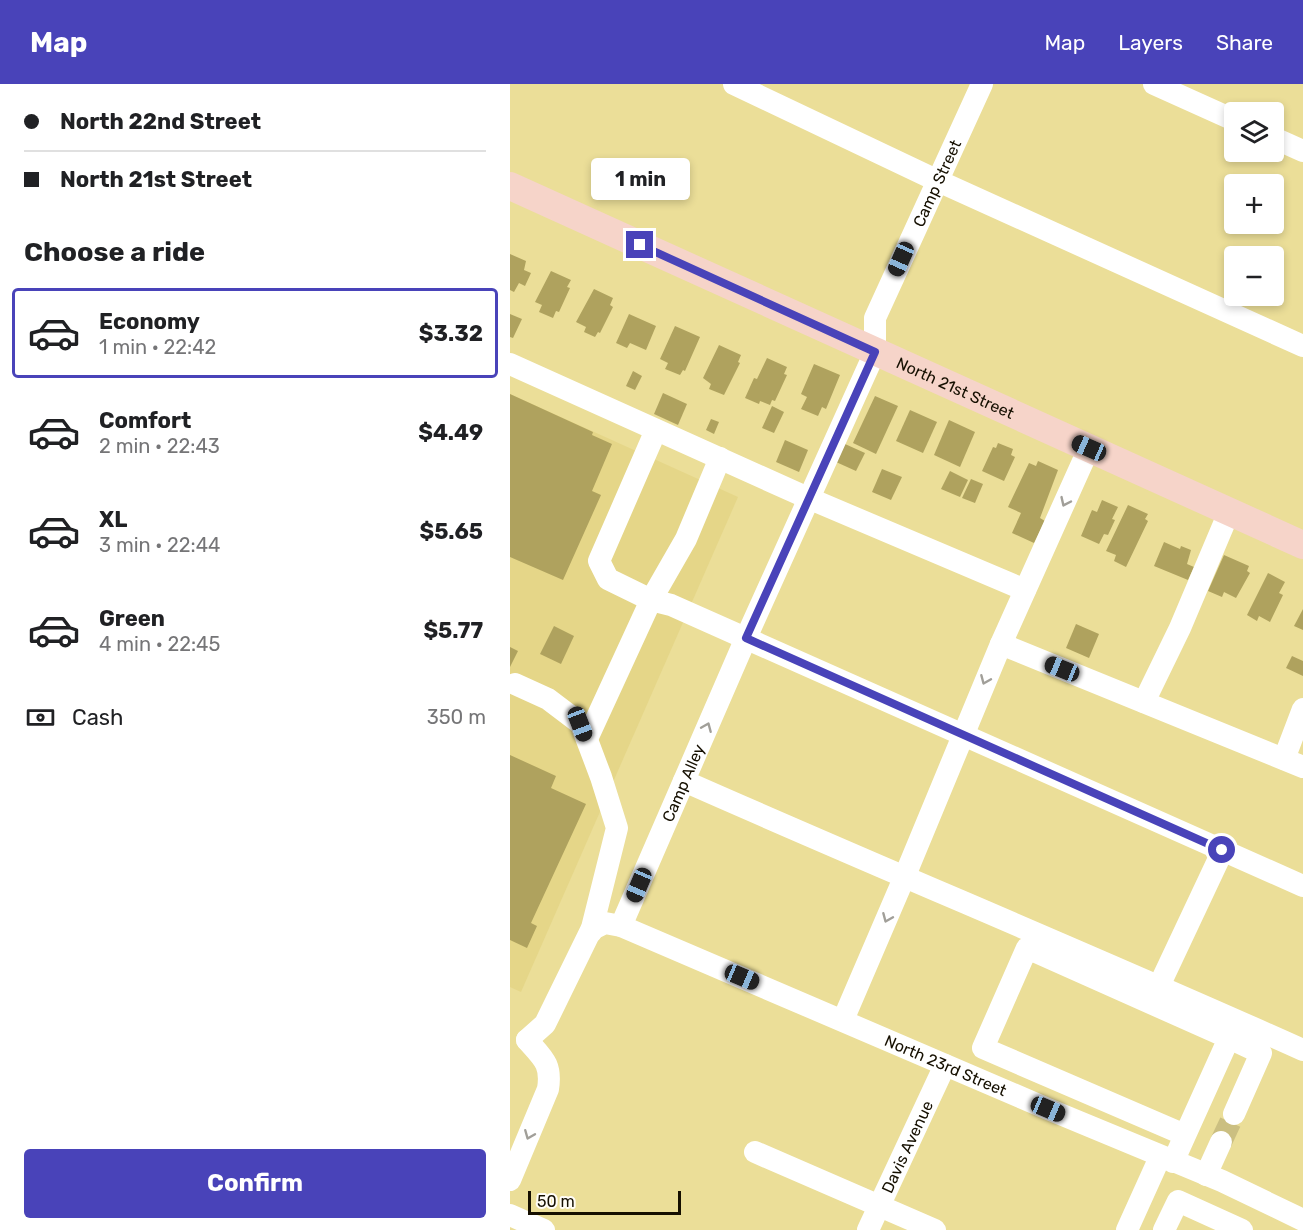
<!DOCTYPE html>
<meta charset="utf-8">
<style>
body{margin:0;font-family:Rubik,sans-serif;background:#f6f6f6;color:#202124;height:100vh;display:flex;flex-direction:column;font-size:22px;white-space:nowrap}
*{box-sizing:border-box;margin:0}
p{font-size:20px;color:#757577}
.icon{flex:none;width:33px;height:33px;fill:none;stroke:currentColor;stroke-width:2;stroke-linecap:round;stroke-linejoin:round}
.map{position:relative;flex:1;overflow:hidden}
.side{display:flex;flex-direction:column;background:#fff;width:510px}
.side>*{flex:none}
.banner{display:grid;align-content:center;height:132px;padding:0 24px;background:#fff}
.controls{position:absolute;left:714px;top:18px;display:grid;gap:12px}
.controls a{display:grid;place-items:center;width:60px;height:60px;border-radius:6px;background:#fff;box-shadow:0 3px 9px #0003;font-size:30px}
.scale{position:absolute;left:18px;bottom:15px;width:153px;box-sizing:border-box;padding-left:6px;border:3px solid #150f00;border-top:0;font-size:16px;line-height:21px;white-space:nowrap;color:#150f00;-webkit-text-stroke:4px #fffdf7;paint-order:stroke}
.end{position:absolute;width:27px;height:27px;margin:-14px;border:8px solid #4943b9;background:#fff;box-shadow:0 0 0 3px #fff}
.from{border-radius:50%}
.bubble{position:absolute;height:42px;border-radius:6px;background:#fff;box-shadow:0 3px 9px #0003;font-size:20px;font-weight:700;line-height:42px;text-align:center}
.car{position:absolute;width:18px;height:36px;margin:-18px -9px;border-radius:8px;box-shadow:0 0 4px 2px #0007;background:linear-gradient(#222 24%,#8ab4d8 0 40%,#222 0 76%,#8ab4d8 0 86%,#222 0)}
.banner b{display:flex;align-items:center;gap:21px;height:57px;font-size:22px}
.banner b+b{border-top:2px solid #e0e0e0}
.banner i{width:15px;height:15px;background:#202124}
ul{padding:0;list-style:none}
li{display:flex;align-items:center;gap:18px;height:90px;margin:0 12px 9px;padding:0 12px;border:3px solid transparent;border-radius:6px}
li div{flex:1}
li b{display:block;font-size:22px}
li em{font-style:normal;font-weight:700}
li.selected{border-color:#4943b9}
li>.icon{width:54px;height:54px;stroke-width:1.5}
h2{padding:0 24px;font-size:27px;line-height:72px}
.pay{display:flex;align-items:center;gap:15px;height:66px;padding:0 24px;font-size:22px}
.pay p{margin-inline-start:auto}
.cta{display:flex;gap:12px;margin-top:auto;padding:12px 24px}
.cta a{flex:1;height:69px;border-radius:6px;background:#4943b9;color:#fff;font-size:24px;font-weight:700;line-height:69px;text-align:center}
header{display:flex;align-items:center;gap:36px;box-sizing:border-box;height:84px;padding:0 30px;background:#4943b9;color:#fff}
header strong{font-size:28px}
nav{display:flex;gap:33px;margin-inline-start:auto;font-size:21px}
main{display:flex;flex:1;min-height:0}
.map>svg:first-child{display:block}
.built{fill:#e5d688}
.building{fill:#afa25e}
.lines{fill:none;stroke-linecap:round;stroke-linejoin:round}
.minor-tunnel{stroke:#cbbf81;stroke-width:22;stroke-dasharray:22 11;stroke-linecap:butt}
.minor{stroke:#fff;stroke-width:22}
.major{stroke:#f6d4c9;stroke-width:28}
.oneway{stroke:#a19f99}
.route{stroke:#4943b9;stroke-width:8}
.labels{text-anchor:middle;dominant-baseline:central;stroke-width:4.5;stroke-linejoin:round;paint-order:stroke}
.street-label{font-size:16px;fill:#150f00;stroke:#fffdf7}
</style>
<header>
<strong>Map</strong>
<nav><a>Map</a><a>Layers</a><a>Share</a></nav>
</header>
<main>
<section class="side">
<div class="banner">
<b><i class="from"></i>North 22nd Street</b>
<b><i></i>North 21st Street</b>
</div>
<h2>Choose a ride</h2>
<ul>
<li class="selected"><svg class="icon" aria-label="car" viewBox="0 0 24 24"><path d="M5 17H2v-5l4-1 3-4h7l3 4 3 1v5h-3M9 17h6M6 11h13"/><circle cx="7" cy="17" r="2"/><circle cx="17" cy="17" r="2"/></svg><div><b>Economy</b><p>1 min · 22:42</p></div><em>$3.32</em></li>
<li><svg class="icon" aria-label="car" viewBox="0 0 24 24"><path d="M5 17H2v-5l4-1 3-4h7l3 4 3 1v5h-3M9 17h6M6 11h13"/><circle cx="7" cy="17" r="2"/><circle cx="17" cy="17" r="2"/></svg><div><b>Comfort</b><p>2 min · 22:43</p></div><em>$4.49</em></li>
<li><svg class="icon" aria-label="car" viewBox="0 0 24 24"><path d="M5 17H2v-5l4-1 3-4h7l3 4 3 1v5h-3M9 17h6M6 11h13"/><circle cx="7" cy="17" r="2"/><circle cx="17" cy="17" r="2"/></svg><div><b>XL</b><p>3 min · 22:44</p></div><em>$5.65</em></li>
<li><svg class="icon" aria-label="car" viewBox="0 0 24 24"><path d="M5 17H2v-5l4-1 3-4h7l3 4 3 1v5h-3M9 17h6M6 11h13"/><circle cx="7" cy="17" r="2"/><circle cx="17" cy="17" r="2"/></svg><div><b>Green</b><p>4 min · 22:45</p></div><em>$5.77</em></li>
</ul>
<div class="pay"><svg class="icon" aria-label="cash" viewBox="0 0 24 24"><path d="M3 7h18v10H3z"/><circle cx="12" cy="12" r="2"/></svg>Cash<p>350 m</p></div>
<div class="cta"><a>Confirm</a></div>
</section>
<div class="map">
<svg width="793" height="1146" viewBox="0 0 793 1146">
<rect width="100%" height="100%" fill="#ebde98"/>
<path class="built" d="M0,310l228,103 -217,495 -11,-5z"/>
<g class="building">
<path d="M0,170l16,7 -2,9 7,3 -6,13 -6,-3 -5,9 -4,-2z"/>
<path d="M41,187l20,9 -4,7 3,1 -11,24 -3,-1 -3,7 -14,-6 3,-7 -7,-3z"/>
<path d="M84,205l19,9 -3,7 3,2 -13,26 -2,-1 -3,5 -11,-5 2,-5 -10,-5z"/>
<path d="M0,230l12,5 -9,19 -3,-1z"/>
<path d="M119,230l27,12 -10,24 -16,-7 -3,5 -11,-5z"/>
<path d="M165,242l25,11 -15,34 -2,-1 -3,5 -15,-6 3,-6 -8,-4z"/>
<path d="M209,261l22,10 -3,7 2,1 -16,32 -15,-6 2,-5 -8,-6z"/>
<path d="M257,274l20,9 -3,7 3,1 -12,26 -3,-1 -2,5 -10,-4 -1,3 -14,-6 9,-20 3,1z"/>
<path d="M304,280l26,11 -14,34 -4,-2 -4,9 -17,-7 6,-12 -6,-3z"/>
<path d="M123,287l9,5 -7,14 -9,-4z"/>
<path d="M153,309l24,11 -9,21 -24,-11z"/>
<path d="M0,310l83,38 -1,3 20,9 -20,47 9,4 -38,85 -53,-23z"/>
<path d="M365,312l23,10 -22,48 -23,-11z"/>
<path d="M262,322l12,6 -10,21 -12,-5z"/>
<path d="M400,326l27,12 -14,31 -27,-12z"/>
<path d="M201,335l8,3 -5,12 -8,-4z"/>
<path d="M439,336l26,12 -15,35 -26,-12z"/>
<path d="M275,356l23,10 -9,22 -23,-10z"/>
<path d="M488,359l15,6 -2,6 4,2 -11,24 -22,-10 11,-24 3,1z"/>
<path d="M335,360l20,9 -9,18 -20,-9z"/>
<path d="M528,377l20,9 -18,48 5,3 -11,22 -22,-10 9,-20 -13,-6 21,-44 7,3z"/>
<path d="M372,385l20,8 -11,23 -19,-8z"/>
<path d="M440,387l18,9 -8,17 -19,-8z"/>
<path d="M461,395l12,5 -8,19 -13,-5z"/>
<path d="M592,416l16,7 -6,12 3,1 -7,15 -4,-1 -5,10 -18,-8 11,-26 5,2z"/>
<path d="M618,421l20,9 -3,5 3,2 -22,46 -12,-6 2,-6 -10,-4z"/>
<path d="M654,458l16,7 1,-3 10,4 -4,14 7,3 -6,13 -34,-14z"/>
<path d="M714,471l25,11 -2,5 3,2 -14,25 -12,-6 -2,5 -14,-6z"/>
<path d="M758,489l17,9 -6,11 4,2 -13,27 -11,-6 -2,5 -10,-6z"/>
<path d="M793,525v21l-9,-4z"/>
<path d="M566,540l23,10 -10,24 -23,-10z"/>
<path d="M44,542l20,10 -13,28 -21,-10z"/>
<path d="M0,563l8,4 -8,16z"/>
<path d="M782,572l11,5v15l-17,-8z"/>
<path d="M0,671l46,21 -5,12 35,16 -55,119 6,3 -10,22 -17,-8z"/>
</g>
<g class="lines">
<path class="minor-tunnel" d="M711,1058l13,-28"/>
<g class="minor">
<path d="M224,0l202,96 367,166"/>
<path d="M644,0l80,36"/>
<path d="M764,54l29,13"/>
<path d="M0,280l298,134 217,92"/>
<path d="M146,346l-57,131 9,18 43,21 20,5 632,281"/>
<path d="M491,560l302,123"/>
<path d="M5,600l33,15 33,25 20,53 16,51 -26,104"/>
<path d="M634,618l36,-74 49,-116"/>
<path d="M77,655l64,-139 35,-61 34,-81"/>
<path d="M774,675l19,-50"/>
<path d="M174,697c206,91 414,177 619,269"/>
<path id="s1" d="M111,842l125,-288 129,-286v-34l107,-234"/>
<path d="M649,902l64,-136"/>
<path d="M333,936l61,-142 97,-234 88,-196"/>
<path d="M719,954l32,15 -27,61"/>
<path id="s2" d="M17,956l18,-16 46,-94 14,-7 16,3 427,183 174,72 81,39"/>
<path d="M245,1068l180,78"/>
<path d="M663,1078l56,-124 -202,-90 -44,100 202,87"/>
<path d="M696,1091l15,-33"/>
<path d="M0,1096l38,-91c4,-25 -5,-31 -21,-49"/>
<path d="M0,1131l34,15"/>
<path id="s3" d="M358,1146l77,-165"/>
<path d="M617,1146l33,-73"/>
<path d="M654,1146l14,-29 64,29"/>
</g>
<path class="major" id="s4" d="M0,102l793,359"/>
</g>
<defs><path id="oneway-chevron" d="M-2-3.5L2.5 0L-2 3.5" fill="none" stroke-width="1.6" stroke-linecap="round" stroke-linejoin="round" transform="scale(1.5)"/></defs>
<g class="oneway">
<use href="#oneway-chevron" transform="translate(555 418) rotate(115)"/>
<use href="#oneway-chevron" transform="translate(475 596) rotate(113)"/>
<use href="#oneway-chevron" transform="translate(197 643) rotate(-67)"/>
<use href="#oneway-chevron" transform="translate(377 834) rotate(113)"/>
<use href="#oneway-chevron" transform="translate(19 1051) rotate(112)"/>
</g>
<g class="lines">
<path class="route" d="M130,161l235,107 -129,286 476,212"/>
</g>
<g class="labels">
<g class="street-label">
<text stroke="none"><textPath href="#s1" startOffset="810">Camp Street</textPath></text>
<text stroke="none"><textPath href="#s4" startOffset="489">North 21st Street</textPath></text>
<text stroke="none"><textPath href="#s1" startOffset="156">Camp Alley</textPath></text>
<text stroke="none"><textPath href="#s2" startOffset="514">North 23rd Street</textPath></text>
<text stroke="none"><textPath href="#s3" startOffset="92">Davis Avenue</textPath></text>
</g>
</g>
</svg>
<div class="controls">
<a><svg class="icon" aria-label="layers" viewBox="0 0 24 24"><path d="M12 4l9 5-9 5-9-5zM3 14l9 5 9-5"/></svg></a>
<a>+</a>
<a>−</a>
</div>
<div class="scale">50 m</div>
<i class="end from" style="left:712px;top:766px"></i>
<i class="end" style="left:130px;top:161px"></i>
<div class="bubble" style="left:81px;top:74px;width:99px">1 min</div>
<i class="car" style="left:391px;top:175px;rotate:204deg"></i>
<i class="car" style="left:579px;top:364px;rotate:294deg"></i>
<i class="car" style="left:552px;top:585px;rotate:292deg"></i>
<i class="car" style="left:70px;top:640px;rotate:159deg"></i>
<i class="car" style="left:129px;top:801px;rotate:203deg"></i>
<i class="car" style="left:232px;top:893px;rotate:113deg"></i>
<i class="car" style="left:538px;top:1025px;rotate:113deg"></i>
</div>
</main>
